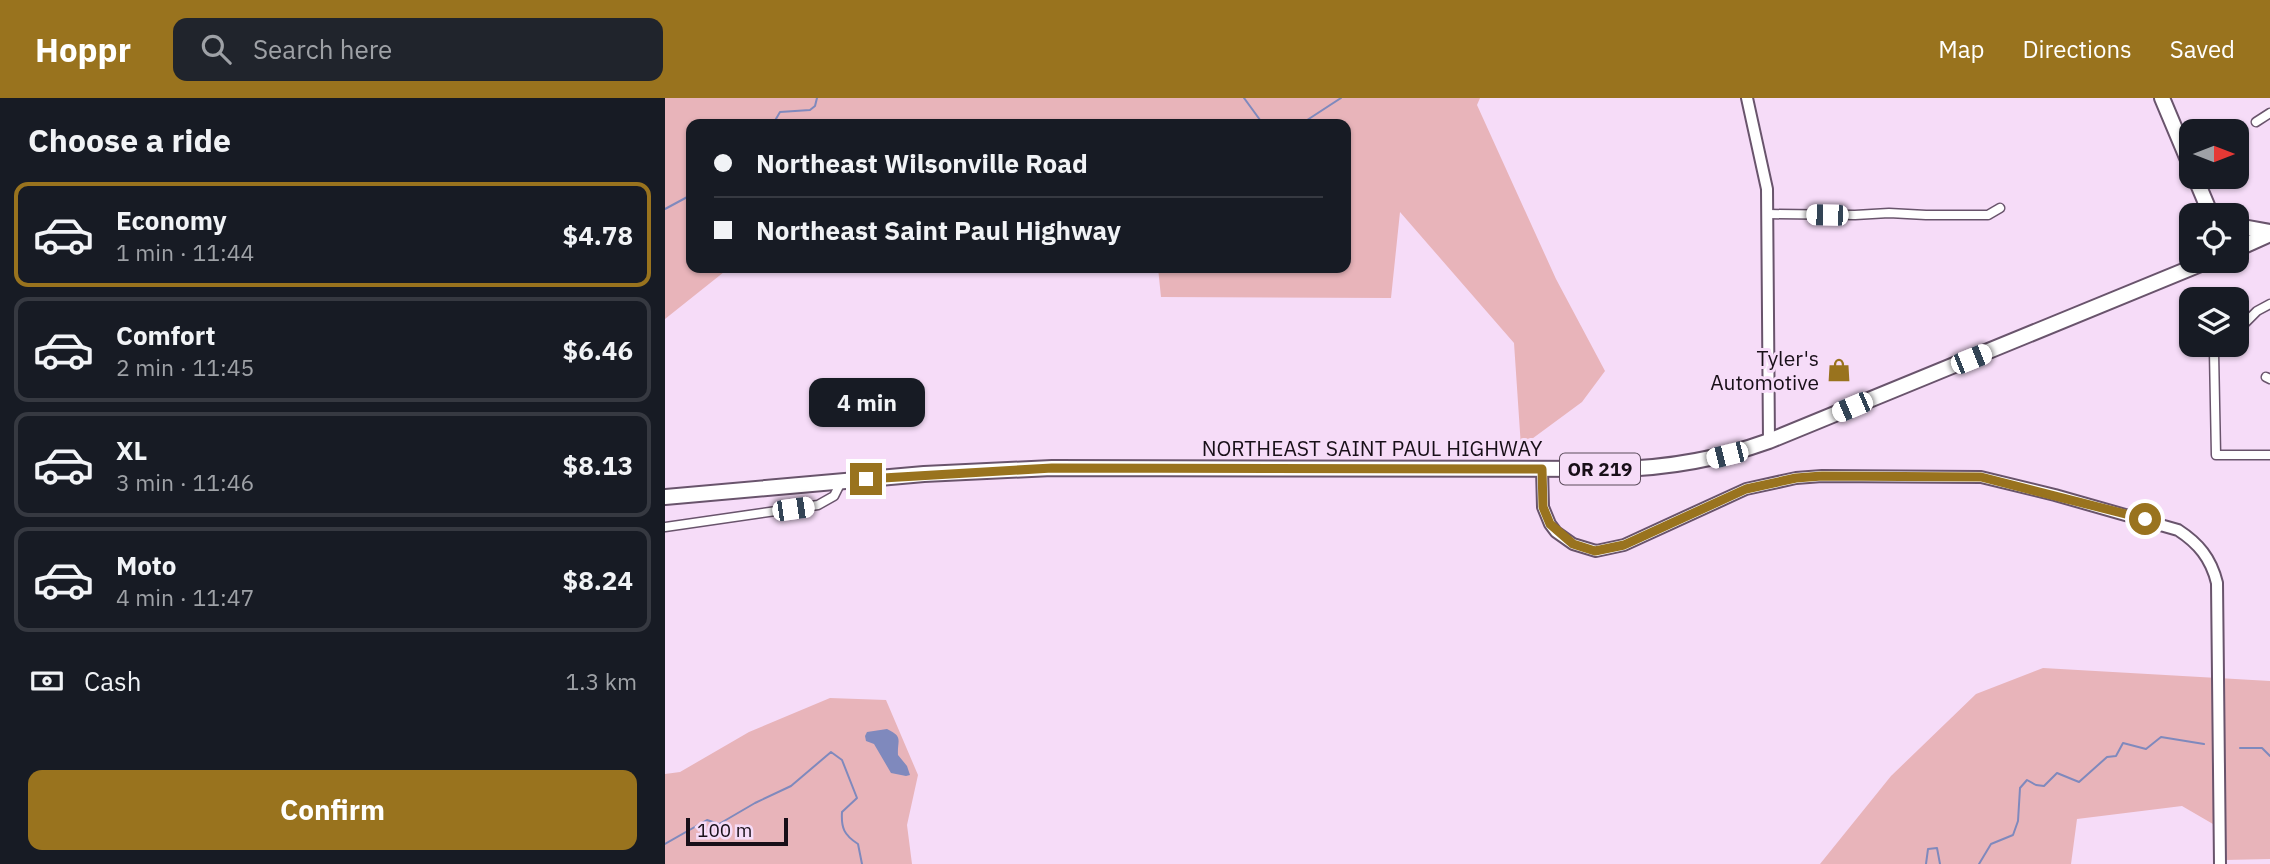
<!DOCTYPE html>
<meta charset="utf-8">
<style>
body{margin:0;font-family:"IBM Plex Sans",sans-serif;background:#20242c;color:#f1f3f6;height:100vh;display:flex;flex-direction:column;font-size:26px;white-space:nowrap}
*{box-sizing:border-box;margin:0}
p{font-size:23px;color:#9ea1a6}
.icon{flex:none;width:38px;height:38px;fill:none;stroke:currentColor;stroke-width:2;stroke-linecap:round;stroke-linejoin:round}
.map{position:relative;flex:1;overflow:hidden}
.side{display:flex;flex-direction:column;background:#171b24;width:665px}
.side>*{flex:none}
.hud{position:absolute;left:21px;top:21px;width:665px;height:154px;border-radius:14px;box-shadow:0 2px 5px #0004;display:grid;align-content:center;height:154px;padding:0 28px;background:#171b24}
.needle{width:46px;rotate:90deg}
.tools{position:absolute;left:1514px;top:21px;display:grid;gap:14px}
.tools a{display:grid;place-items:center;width:70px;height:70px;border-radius:14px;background:#171b24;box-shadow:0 2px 5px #0004;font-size:35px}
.scale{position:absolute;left:21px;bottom:18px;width:102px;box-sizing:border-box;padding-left:7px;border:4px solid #180f18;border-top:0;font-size:19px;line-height:24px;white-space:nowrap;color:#180f18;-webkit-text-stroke:5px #f6dcf8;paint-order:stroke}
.end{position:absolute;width:32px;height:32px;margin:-16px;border:9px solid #99731e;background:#fff;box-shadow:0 0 0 4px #fff}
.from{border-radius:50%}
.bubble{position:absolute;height:49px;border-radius:14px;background:#171b24;box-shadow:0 2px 5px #0004;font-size:23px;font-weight:800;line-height:49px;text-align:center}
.car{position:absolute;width:21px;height:42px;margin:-21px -10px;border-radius:9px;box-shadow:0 0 5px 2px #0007;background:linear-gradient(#fff 24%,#345 0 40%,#fff 0 76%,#345 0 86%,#fff 0)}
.hud b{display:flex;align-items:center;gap:24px;height:66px;font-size:26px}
.hud b+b{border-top:2px solid #363941}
.hud i{width:18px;height:18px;background:#f1f3f6}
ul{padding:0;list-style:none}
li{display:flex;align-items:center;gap:21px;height:105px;margin:0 14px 10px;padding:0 14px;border:4px solid #363941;border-radius:14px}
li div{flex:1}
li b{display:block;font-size:26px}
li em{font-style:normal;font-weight:800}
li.current{border-color:#99731e}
li>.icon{width:63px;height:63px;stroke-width:1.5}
h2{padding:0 28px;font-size:32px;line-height:84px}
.pay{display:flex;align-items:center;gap:18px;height:77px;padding:0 28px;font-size:26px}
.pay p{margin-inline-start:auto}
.primary-button{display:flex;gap:14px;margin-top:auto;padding:14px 28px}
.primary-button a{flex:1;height:80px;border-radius:14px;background:#99731e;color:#fff;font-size:28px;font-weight:800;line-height:80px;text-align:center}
header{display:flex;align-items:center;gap:42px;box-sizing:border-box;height:98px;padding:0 35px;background:#99731e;color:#fff}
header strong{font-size:33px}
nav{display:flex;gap:38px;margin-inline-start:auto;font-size:24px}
.search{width:490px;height:63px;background:#20242c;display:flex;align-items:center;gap:18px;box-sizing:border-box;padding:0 24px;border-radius:14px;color:#9ea1a6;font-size:26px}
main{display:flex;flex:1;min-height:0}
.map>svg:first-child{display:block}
.green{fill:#e8b4ba}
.water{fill:#7f89bd}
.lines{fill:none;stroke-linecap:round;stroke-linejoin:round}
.stream{stroke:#7f89bd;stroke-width:2}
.street-casing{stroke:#69546c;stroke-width:11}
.secondary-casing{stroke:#69546c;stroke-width:14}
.highway-casing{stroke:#69546c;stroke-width:18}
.street{stroke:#fff;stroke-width:8}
.secondary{stroke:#fff;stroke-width:10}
.highway{stroke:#fff;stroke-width:14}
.route{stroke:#99731e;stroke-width:9}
.labels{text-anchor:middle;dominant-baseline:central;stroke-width:6;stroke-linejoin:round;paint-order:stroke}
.shield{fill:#f6dcf8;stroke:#5b4c5b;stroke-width:2}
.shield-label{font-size:19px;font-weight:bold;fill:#180f18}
.poi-label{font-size:21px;fill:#180f18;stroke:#f6dcf8;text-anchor:end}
.street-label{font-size:21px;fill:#180f18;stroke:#f6dcf8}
</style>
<header>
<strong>Hoppr</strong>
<div class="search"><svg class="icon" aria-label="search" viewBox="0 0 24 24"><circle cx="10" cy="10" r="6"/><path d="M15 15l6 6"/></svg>Search here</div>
<nav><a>Map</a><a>Directions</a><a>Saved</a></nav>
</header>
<main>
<section class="side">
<h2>Choose a ride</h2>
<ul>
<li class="current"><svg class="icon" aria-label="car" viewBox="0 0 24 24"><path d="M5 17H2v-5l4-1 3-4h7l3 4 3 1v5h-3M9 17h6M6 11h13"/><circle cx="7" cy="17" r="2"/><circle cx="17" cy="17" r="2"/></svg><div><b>Economy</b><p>1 min · 11:44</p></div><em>$4.78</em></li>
<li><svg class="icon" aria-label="car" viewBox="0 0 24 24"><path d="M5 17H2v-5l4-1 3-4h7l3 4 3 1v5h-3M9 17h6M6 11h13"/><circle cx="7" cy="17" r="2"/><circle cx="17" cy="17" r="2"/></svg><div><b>Comfort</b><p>2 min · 11:45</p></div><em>$6.46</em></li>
<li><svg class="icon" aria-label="car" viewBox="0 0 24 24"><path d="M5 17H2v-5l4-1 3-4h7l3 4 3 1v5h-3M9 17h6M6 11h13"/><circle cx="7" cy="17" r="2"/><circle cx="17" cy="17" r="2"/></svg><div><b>XL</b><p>3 min · 11:46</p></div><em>$8.13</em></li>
<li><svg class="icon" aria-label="car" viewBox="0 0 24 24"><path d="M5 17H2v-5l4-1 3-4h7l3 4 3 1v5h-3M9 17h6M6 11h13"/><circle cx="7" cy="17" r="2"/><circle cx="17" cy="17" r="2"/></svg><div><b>Moto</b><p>4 min · 11:47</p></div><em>$8.24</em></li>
</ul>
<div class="pay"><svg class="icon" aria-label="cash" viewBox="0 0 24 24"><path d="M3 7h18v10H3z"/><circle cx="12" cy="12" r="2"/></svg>Cash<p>1.3 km</p></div>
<div class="primary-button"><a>Confirm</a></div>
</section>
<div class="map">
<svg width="1605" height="766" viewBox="0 0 1605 766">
<rect width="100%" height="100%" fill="#f6dcf8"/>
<g class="green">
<path d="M0,0h815l-3,7 79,174 49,92 -23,31 -61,45 -7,-104 -114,-131 -9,86 -230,-1 -3,-29h188v-144h-655v144h38l-64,51z"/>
<path d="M1378,570l227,13v178l-45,1v-29l-43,-25 -105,13 -6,45h-251l71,-88 85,-82z"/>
<path d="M165,600l56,2 32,75 -11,50 5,39h-247v-90l15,-2 69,-40z"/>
</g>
<path class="water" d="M222,631c17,8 10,11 11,26l9,11 3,9 -4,1 -15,-3 -17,-29 -8,-3 -1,-5 2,-4z"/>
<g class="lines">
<g class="stream">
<path d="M579,0l19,26"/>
<path d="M108,26l7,-12 30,-2 5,-4 2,-8"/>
<path d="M636,26l40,-26"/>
<path d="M0,111l26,-14"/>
<path d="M1575,650h22l8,8"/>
<path d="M0,746l42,-24 12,4 36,-21 36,-17 40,-34 11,8 15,38 -15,14c-1,16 2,23 16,32l4,20"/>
<path d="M1261,766l2,-15 9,-1 3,16"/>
<path d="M1314,766l12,-20 22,-9 5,-14 2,-33 7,-8 9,5 8,1 13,-13 22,9 28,-25 9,-1 7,-13 23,6 15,-12 43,7"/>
</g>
<g class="street-casing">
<g id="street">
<path d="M1591,24l14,-9"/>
<path d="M1103,116l87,1 34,-2 37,2h62l12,-7"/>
<path d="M1572,233l20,-20 13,-7"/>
<path d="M1558,247l-9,7 2,103h54"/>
<path d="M1601,279l4,2"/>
<path d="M0,429l153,-22 16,-9 7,-14"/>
</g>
</g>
<g class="secondary-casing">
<g id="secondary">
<path d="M1082,0l20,91 2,252"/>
<path d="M877,371l1,38 7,17 6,8 17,12 23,7 28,-6 122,-56 50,-11 26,-2 159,1 74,18 123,35c20,13 33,28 39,53l3,281"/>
</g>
</g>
<g class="highway-casing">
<g id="highway">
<path d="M1497,0l29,69"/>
<path d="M1530,79l16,38"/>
<path d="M1572,128l33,6"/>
<path d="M1572,151l33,-15"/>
<path d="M0,399l259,-23 128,-6 564,1c53,-1 103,-10 153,-28l439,-180"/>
</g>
</g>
<use href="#street" class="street"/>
<use href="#secondary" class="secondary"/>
<use href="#highway" class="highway"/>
</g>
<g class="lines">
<path class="route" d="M201,381l186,-11 490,1 1,38 7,17 23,20 22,7 29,-6 122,-56 50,-11 26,-2 159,1 164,42"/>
</g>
<defs>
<g id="shop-bare" transform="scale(1.89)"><path d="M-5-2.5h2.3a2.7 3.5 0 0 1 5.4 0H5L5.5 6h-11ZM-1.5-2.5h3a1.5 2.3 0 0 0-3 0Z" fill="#99731e" stroke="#f6dcf8" stroke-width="2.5" paint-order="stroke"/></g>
</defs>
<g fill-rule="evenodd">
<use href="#shop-bare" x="1174" y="272"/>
</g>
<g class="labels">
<rect class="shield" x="895" y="355.5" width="80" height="31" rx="5"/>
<g class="shield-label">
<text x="935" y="371">OR 219</text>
</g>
<g class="poi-label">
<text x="1154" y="260">Tyler's<tspan x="1154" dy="24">Automotive</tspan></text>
</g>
<g class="street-label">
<text x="707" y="350">NORTHEAST SAINT PAUL HIGHWAY</text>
</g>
</g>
</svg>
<div class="tools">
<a><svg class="needle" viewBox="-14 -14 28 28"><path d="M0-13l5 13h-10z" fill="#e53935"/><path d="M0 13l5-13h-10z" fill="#9ea1a6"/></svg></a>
<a><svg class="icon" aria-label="locate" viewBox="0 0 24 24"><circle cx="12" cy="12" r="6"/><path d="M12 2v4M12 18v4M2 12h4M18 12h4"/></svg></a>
<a><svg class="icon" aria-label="layers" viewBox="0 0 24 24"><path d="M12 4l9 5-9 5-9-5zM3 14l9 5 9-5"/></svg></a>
</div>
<div class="scale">100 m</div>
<i class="end from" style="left:1480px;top:421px"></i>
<i class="end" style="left:201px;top:381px"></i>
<div class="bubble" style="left:144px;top:280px;width:116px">4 min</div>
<i class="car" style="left:1162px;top:117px;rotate:271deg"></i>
<i class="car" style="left:1306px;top:261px;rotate:68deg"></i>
<i class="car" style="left:1187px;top:309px;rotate:247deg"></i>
<i class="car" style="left:1062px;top:357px;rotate:256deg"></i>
<i class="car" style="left:128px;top:411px;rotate:82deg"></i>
<div class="hud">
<b><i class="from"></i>Northeast Wilsonville Road</b>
<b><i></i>Northeast Saint Paul Highway</b>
</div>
</div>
</main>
